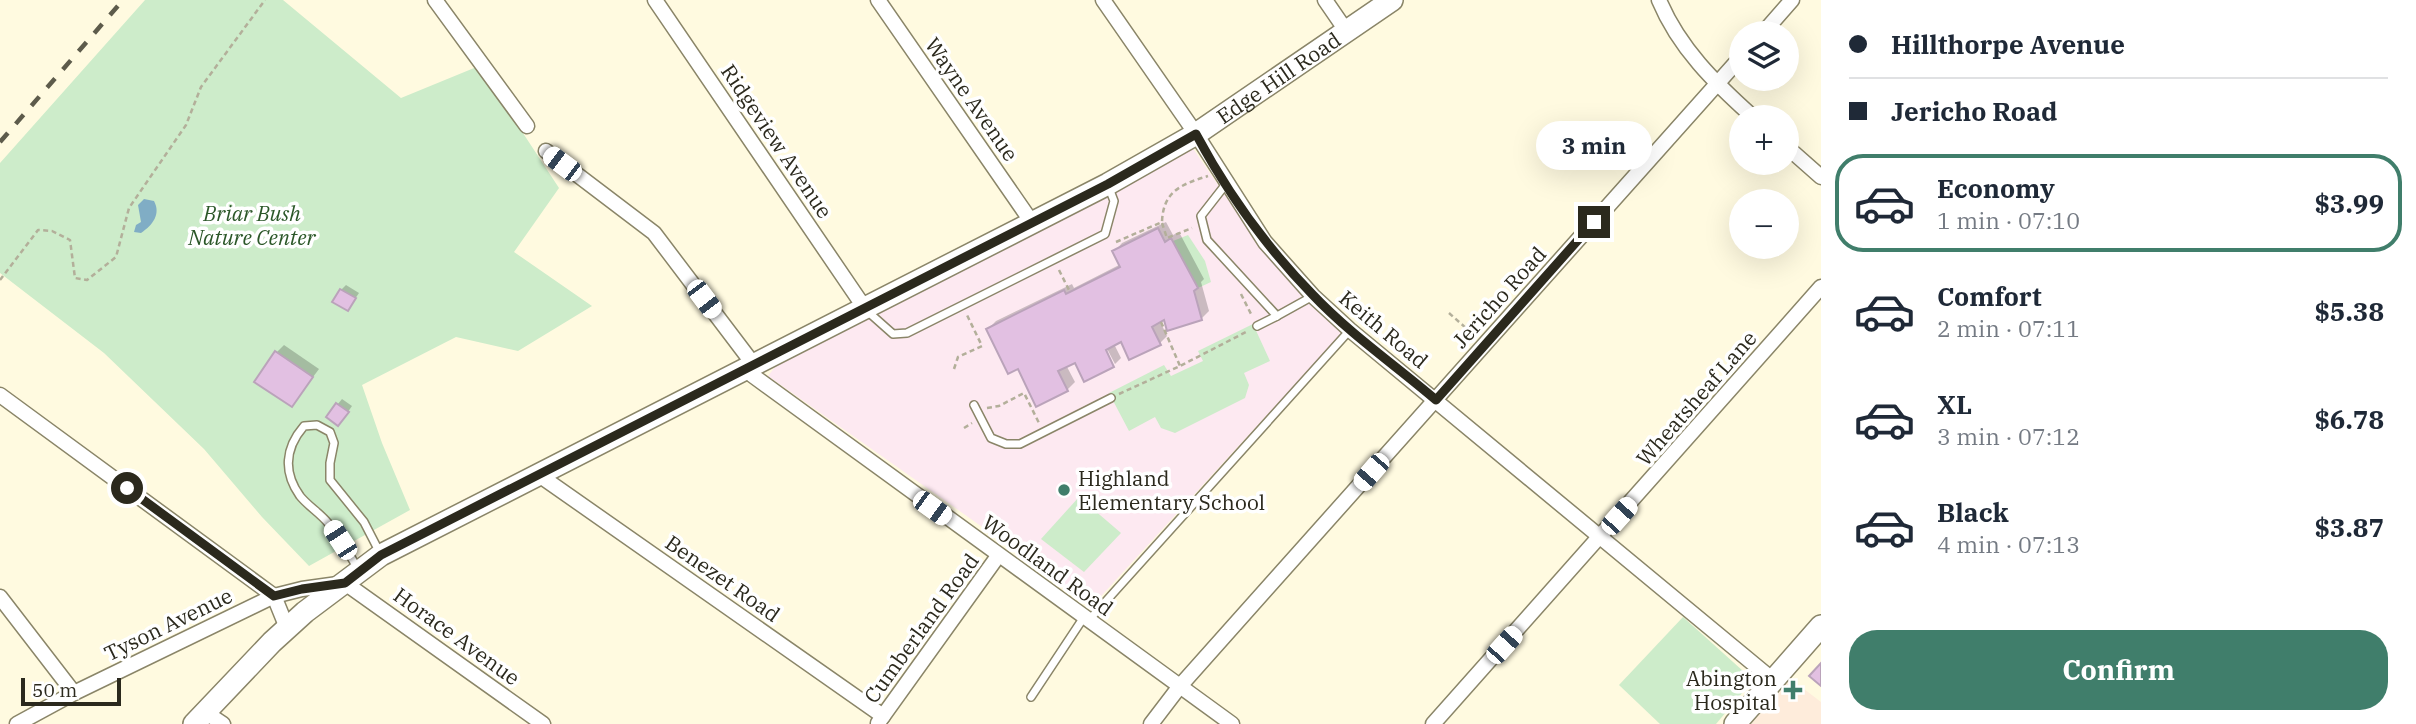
<!DOCTYPE html>
<meta charset="utf-8">
<style>
body{margin:0;font-family:"IBM Plex Serif",serif;background:#f6f6f7;color:#1f2937;height:100vh;display:flex;flex-direction:column;font-size:26px;white-space:nowrap}
*{box-sizing:border-box;margin:0}
p{font-size:23px;color:#747a83}
.icon{flex:none;width:38px;height:38px;fill:none;stroke:currentColor;stroke-width:2;stroke-linecap:round;stroke-linejoin:round}
.map{position:relative;flex:1;overflow:hidden}
.sheet{display:flex;flex-direction:column;background:#fff;width:595px}
.sheet>*{flex:none}
.top-card{display:grid;align-content:center;height:154px;padding:0 28px;background:#fff}
.controls{position:absolute;left:1729px;top:21px;display:grid;gap:14px}
.controls a{display:grid;place-items:center;width:70px;height:70px;border-radius:50%;background:#fff;box-shadow:0 7px 28px #0002;font-size:35px}
.scale{position:absolute;left:21px;bottom:18px;width:100px;box-sizing:border-box;padding-left:7px;border:4px solid #2b291d;border-top:0;font-size:19px;line-height:24px;white-space:nowrap;color:#2b291d;-webkit-text-stroke:5px #fff;paint-order:stroke}
.end{position:absolute;width:32px;height:32px;margin:-16px;border:9px solid #2b291d;background:#fff;box-shadow:0 0 0 4px #fff}
.from{border-radius:50%}
.bubble{position:absolute;height:49px;border-radius:24px;background:#fff;box-shadow:0 7px 28px #0002;font-size:23px;font-weight:800;line-height:49px;text-align:center}
.car{position:absolute;width:21px;height:42px;margin:-21px -10px;border-radius:9px;box-shadow:0 0 5px 2px #0007;background:linear-gradient(#fff 24%,#345 0 40%,#fff 0 76%,#345 0 86%,#fff 0)}
.top-card b{display:flex;align-items:center;gap:24px;height:66px;font-size:26px}
.top-card b+b{border-top:2px solid #e0e1e3}
.top-card i{width:18px;height:18px;background:#1f2937}
ul{padding:0;list-style:none}
li{display:flex;align-items:center;gap:21px;height:98px;margin:0 14px 10px;padding:0 14px;border:4px solid transparent;border-radius:28px}
li div{flex:1}
li b{display:block;font-size:26px}
li em{font-style:normal;font-weight:800}
li.current{border-color:#407e6b}
li>.icon{width:63px;height:63px;stroke-width:1.5}
.cta{display:flex;gap:14px;margin-top:auto;padding:14px 28px}
.cta a{flex:1;height:80px;border-radius:28px;background:#407e6b;color:#fff;font-size:28px;font-weight:800;line-height:80px;text-align:center}
main{display:flex;flex:1;min-height:0}
.map>svg:first-child{display:block}
.education{fill:#fde9f1}
.medical{fill:#feecdb}
.green{fill:#cdecca}
.water{fill:#80adc5}
.shadow{fill:#0003}
.building{fill:#e2c0e2;stroke:#baa3ba;stroke-width:2}
.lines{fill:none;stroke-linecap:round;stroke-linejoin:round}
.lane-casing{stroke:#8a8568;stroke-width:10}
.street-casing{stroke:#8a8568;stroke-width:17}
.secondary-casing{stroke:#8a8568;stroke-width:24}
.path{stroke:#b3af9a;stroke-width:2.5;stroke-dasharray:5 3.5;stroke-linecap:butt}
.lane{stroke:#fff;stroke-width:7}
.street{stroke:#fff;stroke-width:14}
.secondary{stroke:#fff;stroke-width:21}
.rail{stroke:#5d5b4b;stroke-width:4.5;stroke-dasharray:12 12;stroke-linecap:butt}
.route{stroke:#2b291d;stroke-width:9}
.poi-dot{fill:#407e6b;stroke:#fff;stroke-width:2.5}
.labels{text-anchor:middle;dominant-baseline:central;stroke-width:7;stroke-linejoin:round;paint-order:stroke}
.street-label{font-size:21px;fill:#2b291d;stroke:#fff}
.park-label{font-size:21px;font-style:italic;fill:#2b5728;stroke:#fff}
.poi-label{font-size:21px;fill:#2b291d;stroke:#fff;text-anchor:start}
</style>
<main>
<div class="map">
<svg width="1821" height="724" viewBox="0 0 1821 724">
<rect width="100%" height="100%" fill="#fffae0"/>
<path class="education" d="M1192,147l68,99 35,40 47,47 -249,272 -325,-229 14,-18z"/>
<path class="medical" d="M1791,679l30,23v22h-70z"/>
<g class="green">
<path d="M145,0h138l118,98 78,-32 80,122 -45,64 78,54 -74,45 -62,-14 -94,48 20,58 28,67 -101,56 -47,-49 -58,-68 -100,-96 -104,-80v-110z"/>
<path d="M1188,235l17,26 6,21 -13,6 -25,-47z"/>
<path d="M1253,324l17,37 -26,12 5,12 -4,13 -70,35 -14,-5 -6,-11 -26,14 -20,-38 55,-28 7,11 32,-15 -5,-10z"/>
<path d="M1079,497l42,36 -37,39 -43,-33z"/>
<path d="M1683,617l70,63 -37,44h-56l-41,-39z"/>
</g>
<path class="water" d="M144,199l10,2c7,13 -1,24 -13,32l-7,-1 2,-7 5,-3 -3,-17z"/>
<g class="shadow">
<path d="M1166,222l7,13 6,-3 25,47 -3,3 8,29 -8,8 -36,-1 -5,3 7,15 -7,7 -39,-3 -7,4 7,14 -6,6 -12,-23 -3,2 11,22h3l-29,14 -9,-18 -10,4 9,17 -8,8 -49,-23 -30,-38 8,-8 76,-37 2,4 47,-24 -6,-13 7,-8z"/>
<path d="M346,285l13,8 -11,16 -7,-19z"/>
<path d="M284,345l35,24 -27,36 -16,-52z"/>
<path d="M342,399l10,7 -9,13 -15,-3z"/>
</g>
<g class="building">
<path d="M1158,228l7,14 6,-4 27,50 -4,3 8,29 -35,11 -3,-11 -12,7 9,18 -32,15 -8,-18 -15,8 8,17 -30,15 -9,-19 -17,8 10,20 -32,16 -18,-38 -10,5 -22,-45 78,-39 2,4 54,-27 -8,-16z"/>
<path d="M340,289l16,9 -8,13 -16,-9z"/>
<path d="M275,351l38,26 -21,30 -38,-25z"/>
<path d="M336,403l13,9 -11,14 -12,-9z"/>
<path d="M1821,663v23l-12,-10z"/>
</g>
<g class="lines">
<g class="lane-casing">
<g id="lane">
<path d="M1226,184l-25,32 6,24 70,76 36,-20"/>
<path d="M866,310l27,24 14,-1 198,-99 9,-33 -5,-13"/>
<path d="M1257,326l20,-10"/>
<path d="M974,405l17,33 15,6h14l91,-46"/>
<path d="M358,569c-9,-15 -18,-33 -30,-46 -8,-10 -20,-17 -28,-27 -17,-24 -15,-48 4,-70l13,-1 13,7 4,11 -4,20v17l34,42 16,31"/>
<path d="M1089,620l261,-290"/>
<path d="M1031,697l53,-80"/>
</g>
</g>
<g class="street-casing">
<g id="street">
<path d="M435,0l92,126"/>
<path d="M655,0l209,307"/>
<path d="M878,0l153,221"/>
<path d="M1103,0l93,134 69,108 48,54 37,34 423,350"/>
<path d="M1325,0l22,32"/>
<path d="M1659,0c20,48 56,83 94,117"/>
<path d="M1763,33l29,-33"/>
<path d="M1787,147l34,30"/>
<path d="M546,151l108,82 100,132 -2,10 480,349"/>
<path d="M0,395l274,201 13,32"/>
<path d="M539,475l344,241"/>
<path d="M0,597l74,96"/>
<path d="M205,712l18,12"/>
<path d="M878,723l120,-167"/>
<path d="M17,724l57,-31 200,-97 28,-7 43,-6 198,141"/>
<path d="M1151,724l29,-38 561,-629"/>
<path d="M1433,724l388,-437"/>
</g>
</g>
<g class="secondary-casing">
<g id="secondary">
<path id="s1" d="M194,724l78,-82 33,-30 76,-57 727,-371 88,-50 196,-134"/>
<path d="M1735,724l86,-98"/>
</g>
</g>
<g class="path">
<path d="M1162,223l5,15 25,-10"/>
<path d="M1116,242l46,-20c1,-31 20,-38 46,-46"/>
<path d="M1059,270l11,22"/>
<path d="M0,280l38,-50 14,1 18,9 5,38 12,2 29,-23 13,-49 57,-83 15,-38 64,-87"/>
<path d="M1241,294l11,22"/>
<path d="M1449,313l26,23"/>
<path d="M1161,322l19,44"/>
<path d="M954,369l4,-12 24,-11 -15,-31"/>
<path d="M1119,394l61,-28 68,-35"/>
<path d="M987,408l12,-2 25,-13 15,30"/>
<path d="M964,428l8,-5"/>
</g>
<use href="#lane" class="lane"/>
<use href="#street" class="street"/>
<use href="#secondary" class="secondary"/>
<path class="rail" d="M0,142l123,-142"/>
</g>
<g class="lines">
<path class="route" d="M127,488l147,108 28,-7 43,-6 36,-28 727,-371 88,-50c31,58 71,114 117,161 37,39 82,70 123,105l158,-178"/>
</g>
<g class="poi-dot">
<circle cx="1064" cy="490" r="7"/>
<path d="M1789.5 679.5h7v7h7v7h-7v7h-7v-7h-7v-7h7z"/>
</g>
<g class="labels">
<g class="street-label">
<text stroke="none"><textPath href="#s1" startOffset="1270">Edge Hill Road</textPath></text>
<text transform="translate(972 99) rotate(55)">Wayne Avenue</text>
<text transform="translate(777 141) rotate(56)">Ridgeview Avenue</text>
<text transform="translate(1499 297) rotate(-48)">Jericho Road</text>
<text transform="translate(1384 329) rotate(40)">Keith Road</text>
<text transform="translate(1696 398) rotate(-49)">Wheatsheaf Lane</text>
<text transform="translate(1048 565) rotate(36)">Woodland Road</text>
<text transform="translate(723 578) rotate(35)">Benezet Road</text>
<text transform="translate(168 624) rotate(-26)">Tyson Avenue</text>
<text transform="translate(921 628) rotate(-54)">Cumberland Road</text>
<text transform="translate(457 636) rotate(36)">Horace Avenue</text>
</g>
<g class="park-label">
<text x="252" y="213">Briar Bush<tspan x="252" dy="24">Nature Center</tspan></text>
</g>
<g class="poi-label">
<text x="1078" y="478">Highland<tspan x="1078" dy="24">Elementary School</tspan></text>
<text x="1777" y="678" text-anchor="end">Abington<tspan x="1777" dy="24">Hospital</tspan></text>
</g>
</g>
</svg>
<div class="controls">
<a><svg class="icon" aria-label="layers" viewBox="0 0 24 24"><path d="M12 4l9 5-9 5-9-5zM3 14l9 5 9-5"/></svg></a>
<a>+</a>
<a>−</a>
</div>
<div class="scale">50 m</div>
<i class="end from" style="left:127px;top:488px"></i>
<i class="end" style="left:1594px;top:222px"></i>
<div class="bubble" style="left:1536px;top:121px;width:116px">3 min</div>
<i class="car" style="left:562px;top:164px;rotate:307deg"></i>
<i class="car" style="left:704px;top:299px;rotate:143deg"></i>
<i class="car" style="left:1371px;top:472px;rotate:221deg"></i>
<i class="car" style="left:932px;top:508px;rotate:126deg"></i>
<i class="car" style="left:1619px;top:516px;rotate:42deg"></i>
<i class="car" style="left:340px;top:540px;rotate:327deg"></i>
<i class="car" style="left:1504px;top:645px;rotate:42deg"></i>
</div>
<section class="sheet">
<div class="top-card">
<b><i class="from"></i>Hillthorpe Avenue</b>
<b><i></i>Jericho Road</b>
</div>
<ul>
<li class="current"><svg class="icon" aria-label="car" viewBox="0 0 24 24"><path d="M5 17H2v-5l4-1 3-4h7l3 4 3 1v5h-3M9 17h6M6 11h13"/><circle cx="7" cy="17" r="2"/><circle cx="17" cy="17" r="2"/></svg><div><b>Economy</b><p>1 min · 07:10</p></div><em>$3.99</em></li>
<li><svg class="icon" aria-label="car" viewBox="0 0 24 24"><path d="M5 17H2v-5l4-1 3-4h7l3 4 3 1v5h-3M9 17h6M6 11h13"/><circle cx="7" cy="17" r="2"/><circle cx="17" cy="17" r="2"/></svg><div><b>Comfort</b><p>2 min · 07:11</p></div><em>$5.38</em></li>
<li><svg class="icon" aria-label="car" viewBox="0 0 24 24"><path d="M5 17H2v-5l4-1 3-4h7l3 4 3 1v5h-3M9 17h6M6 11h13"/><circle cx="7" cy="17" r="2"/><circle cx="17" cy="17" r="2"/></svg><div><b>XL</b><p>3 min · 07:12</p></div><em>$6.78</em></li>
<li><svg class="icon" aria-label="car" viewBox="0 0 24 24"><path d="M5 17H2v-5l4-1 3-4h7l3 4 3 1v5h-3M9 17h6M6 11h13"/><circle cx="7" cy="17" r="2"/><circle cx="17" cy="17" r="2"/></svg><div><b>Black</b><p>4 min · 07:13</p></div><em>$3.87</em></li>
</ul>
<div class="cta"><a>Confirm</a></div>
</section>
</main>
